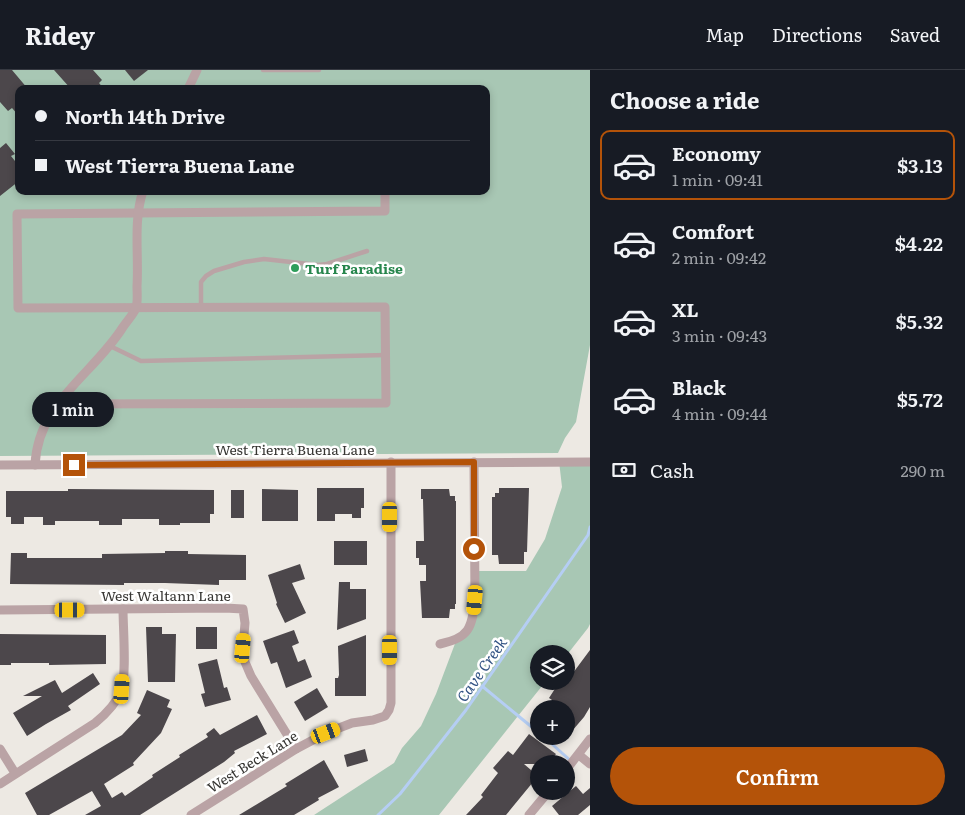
<!DOCTYPE html>
<meta charset="utf-8">
<style>
body{margin:0;font-family:Literata,serif;background:#20242c;color:#f1f3f6;height:100vh;display:flex;flex-direction:column;font-size:19px;white-space:nowrap}
*{box-sizing:border-box;margin:0}
p{font-size:16px;color:#9ea1a6}
.icon{flex:none;width:28px;height:28px;fill:none;stroke:currentColor;stroke-width:2;stroke-linecap:round;stroke-linejoin:round}
.map{position:relative;flex:1;overflow:hidden}
.side{display:flex;flex-direction:column;background:#171b24;width:375px}
.side>*{flex:none}
.top-card{position:absolute;left:15px;top:15px;width:475px;height:110px;border-radius:10px;box-shadow:0 2px 8px #0003;display:grid;align-content:center;height:110px;padding:0 20px;background:#171b24}
.fabs{position:absolute;left:530px;top:575px;display:grid;gap:10px}
.fabs a{display:grid;place-items:center;width:45px;height:45px;border-radius:50%;background:#171b24;box-shadow:0 2px 8px #0003;font-size:25px}
.end{position:absolute;width:22px;height:22px;margin:-11px;border:6px solid #b45309;background:#fff;box-shadow:0 0 0 2px #fff}
.from{border-radius:50%}
.bubble{position:absolute;height:35px;border-radius:18px;background:#171b24;box-shadow:0 2px 8px #0003;font-size:16px;font-weight:600;line-height:35px;text-align:center}
.car{position:absolute;width:15px;height:30px;margin:-15px -8px;border-radius:6px;box-shadow:0 0 4px 1px #0007;background:linear-gradient(#f5c518 24%,#345 0 40%,#f5c518 0 76%,#345 0 86%,#f5c518 0)}
.top-card b{display:flex;align-items:center;gap:18px;height:48px;font-size:19px}
.top-card b+b{border-top:1px solid #363941}
.top-card i{width:12px;height:12px;background:#f1f3f6}
ul{padding:0;list-style:none}
li{display:flex;align-items:center;gap:15px;height:70px;margin:0 10px 8px;padding:0 10px;border:2px solid transparent;border-radius:10px}
li div{flex:1}
li b{display:block;font-size:19px}
li em{font-style:normal;font-weight:600}
li.selected{border-color:#b45309}
li>.icon{width:45px;height:45px;stroke-width:1.5}
h2{padding:0 20px;font-size:22px;line-height:60px}
.pay{display:flex;align-items:center;gap:12px;height:55px;padding:0 20px;font-size:19px}
.pay p{margin-inline-start:auto}
.button{display:flex;gap:10px;margin-top:auto;padding:10px 20px}
.button a{flex:1;height:58px;border-radius:30px;background:#b45309;color:#fff;font-size:20px;font-weight:600;line-height:58px;text-align:center}
header{display:flex;align-items:center;gap:30px;box-sizing:border-box;height:70px;padding:0 25px;background:#171b24;border-bottom:1px solid #363941}
header strong{font-size:24px}
nav{display:flex;gap:28px;margin-inline-start:auto;font-size:18px}
main{display:flex;flex:1;min-height:0}
.map>svg:first-child{display:block}
.green{fill:#a8c7b4;fill-rule:evenodd}
.lines{fill:none;stroke-linecap:round;stroke-linejoin:round}
.stream{stroke:#b5cef4;stroke-width:3}
.building{fill:#4c474b}
.service{stroke:#baa3a5;stroke-width:4.5}
.minor{stroke:#baa3a5;stroke-width:9}
.route{stroke:#b45309;stroke-width:6}
.leisure-dot{fill:#2e9e5b;stroke:#fff;stroke-width:2}
.labels{text-anchor:middle;dominant-baseline:central;stroke-width:5;stroke-linejoin:round;paint-order:stroke}
.leisure-label{font-size:14px;font-weight:bold;fill:#27864d;stroke:#fff;text-anchor:start}
.street-label{font-size:14px;fill:#373633;stroke:#fff}
.water-label{font-size:15px;font-style:italic;fill:#325384;stroke:#fff}
</style>
<header>
<strong>Ridey</strong>
<nav><a>Map</a><a>Directions</a><a>Saved</a></nav>
</header>
<main>
<div class="map">
<svg width="590" height="745" viewBox="0 0 590 745">
<rect width="100%" height="100%" fill="#ede9e3"/>
<g class="green">
<path d="M0,0h590v275l-14,77 -11,16 -7,15 -558,3zM19,19h467v102h-467z"/>
<path d="M559,391l31,1v162l-2,4 -22,28v-2h-27v27h7l-107,134h-125l80,-52 8,-15 19,-22 15,-32 20,-53 13,-10 5,-60h52l19,-32 17,-52z"/>
</g>
<g class="lines">
<g class="stream">
<path d="M482,616l57,47"/>
<path d="M543,666l29,26"/>
<path d="M378,745l22,-21 66,-84 122,-175 2,-8"/>
</g>
</g>
<g class="building">
<path d="M0,0h12l16,19h-9v27l-7,-8 -4,3 -8,-9z"/>
<path d="M54,0h39l9,10 -3,3 5,6h-33z"/>
<path d="M125,0h23l-14,11z"/>
<path d="M6,73l9,11 -4,2 8,10v15l-19,15v-48z"/>
<path d="M317,418h47v20h-3v10h-9v-4h-17v7h-18z"/>
<path d="M499,418h30l-2,64h-3v12h-25l-1,-9h-6v-58h3v-4h4z"/>
<path d="M68,419l146,1v24h-4v9h-30v2h-21v-6h-37v6h-23v-4h-44v4h-12v-8h-19v7h-13v-7h-5v-26h62z"/>
<path d="M262,419l36,1v31h-36z"/>
<path d="M421,419h28l1,7h5v5h1v103h-1v5h-5l-1,9h-27l-2,-37h6v-16h-7v-7h-3v-17h8l-1,-42h-2z"/>
<rect x="231" y="420" width="13" height="28"/>
<rect x="334" y="471" width="33" height="24"/>
<path d="M165,481h23v3l58,1v25h-27v5l-54,-2h-41v2l-114,-1 1,-31h16v5h75v-4l63,-1z"/>
<path d="M300,494l5,15 -13,4 14,30 -21,10 -9,-19 1,-1 -9,-28z"/>
<path d="M339,512h11v7h16v30l-29,11z"/>
<path d="M146,557h16v7h14l-1,48h-27z"/>
<rect x="196" y="557" width="21" height="22"/>
<path d="M294,560l5,13 -7,3 6,16 7,-3 7,18 -26,11 -9,-26 -6,2 -8,-23z"/>
<path d="M0,564l106,1v29l-57,1v-2h-38v2h-11z"/>
<path d="M366,565v61h-31v-18h3l1,-3 -1,-29z"/>
<path d="M590,580v57l-6,10 -18,21v-29h-17l6,-7 -6,-4 11,-17h7z"/>
<path d="M217,589l7,29 3,-1 4,13 -26,7 -4,-13 4,-1 -7,-29z"/>
<path d="M93,603l7,11 -32,22 3,4 -25,14 -19,12 -14,-23 29,-17h-19l32,-16 7,13z"/>
<path d="M317,618l11,19 -23,14 -11,-19z"/>
<path d="M147,620l23,10 -3,7 5,2 -11,24 -28,30 1,2 -30,19 8,14 10,-6 3,4 28,-19 -1,-2 28,-18 -1,-2 29,-18 -2,-3 8,-6 6,7 37,-20 10,19 -33,17 1,2 -11,9 -84,53h-55l16,-9 -9,-15 -43,24h-12l-12,-22 97,-58 19,-20 -4,-2z"/>
<path d="M529,664l27,20 -8,10h-24l14,12 -32,39h-40l17,-18 -2,-2 17,-22 -5,-5 15,-17 5,4z"/>
<path d="M365,679l3,12 -21,6 -3,-12z"/>
<path d="M324,690l15,27 -21,11 1,2 -25,15h-55l48,-29 -2,-2z"/>
<path d="M576,716l7,8 7,-6v17l-12,10h-19l-7,-9z"/>
</g>
<g class="lines">
<g class="service">
<path d="M263,0h56"/>
<path d="M201,237v-25l5,-6 8,-5 30,-9 20,-3 54,6 9,-1 40,-13"/>
<path d="M110,276l31,15 245,-6"/>
</g>
<g class="minor">
<path d="M188,19l9,-19"/>
<path d="M57,334l329,-1 -1,-96 -367,1 -1,-94 368,-3v-20"/>
<path d="M0,395l590,-3"/>
<path d="M35,395c3,-63 58,-90 88,-138 4,-6 10,-12 13,-19 2,-6 1,-16 1,-22 2,-31 -4,-65 6,-95"/>
<path d="M0,540l225,-2 18,1 2,14 -2,24 2,15 6,14 45,73"/>
<path d="M440,574c29,-6 32,-16 35,-44l-1,-138"/>
<path d="M0,679l15,24"/>
<path d="M579,685l11,9"/>
<path d="M566,700l24,-31"/>
<path d="M0,714l95,-61c11,-9 21,-19 26,-32 6,-14 2,-64 2,-82"/>
<path d="M191,745l105,-66 30,-16 26,-10 21,-3 12,-4 4,-6 2,-7v-241"/>
<path d="M529,745l20,-24"/>
</g>
</g>
<g class="lines">
<path class="route" d="M74,395l400,-3v87"/>
</g>
<circle class="leisure-dot" cx="295" cy="198" r="5"/>
<g class="labels">
<g class="leisure-label">
<text x="305" y="198">Turf Paradise</text>
</g>
<g class="street-label">
<text x="295" y="379">West Tierra Buena Lane</text>
<text x="166" y="525">West Waltann Lane</text>
<text transform="translate(252 691) rotate(-32)">West Beck Lane</text>
</g>
<g class="water-label">
<text transform="translate(481 599) rotate(-55)">Cave Creek</text>
</g>
</g>
</svg>
<div class="fabs">
<a><svg class="icon" aria-label="layers" viewBox="0 0 24 24"><path d="M12 4l9 5-9 5-9-5zM3 14l9 5 9-5"/></svg></a>
<a>+</a>
<a>−</a>
</div>
<i class="end from" style="left:474px;top:479px"></i>
<i class="end" style="left:74px;top:395px"></i>
<div class="bubble" style="left:32px;top:322px;width:82px">1 min</div>
<i class="car" style="left:390px;top:447px;rotate:180deg"></i>
<i class="car" style="left:475px;top:530px;rotate:185deg"></i>
<i class="car" style="left:70px;top:540px;rotate:90deg"></i>
<i class="car" style="left:243px;top:578px;rotate:5deg"></i>
<i class="car" style="left:390px;top:580px;rotate:180deg"></i>
<i class="car" style="left:122px;top:619px;rotate:4deg"></i>
<i class="car" style="left:326px;top:663px;rotate:69deg"></i>
<div class="top-card">
<b><i class="from"></i>North 14th Drive</b>
<b><i></i>West Tierra Buena Lane</b>
</div>
</div>
<section class="side">
<h2>Choose a ride</h2>
<ul>
<li class="selected"><svg class="icon" aria-label="car" viewBox="0 0 24 24"><path d="M5 17H2v-5l4-1 3-4h7l3 4 3 1v5h-3M9 17h6M6 11h13"/><circle cx="7" cy="17" r="2"/><circle cx="17" cy="17" r="2"/></svg><div><b>Economy</b><p>1 min · 09:41</p></div><em>$3.13</em></li>
<li><svg class="icon" aria-label="car" viewBox="0 0 24 24"><path d="M5 17H2v-5l4-1 3-4h7l3 4 3 1v5h-3M9 17h6M6 11h13"/><circle cx="7" cy="17" r="2"/><circle cx="17" cy="17" r="2"/></svg><div><b>Comfort</b><p>2 min · 09:42</p></div><em>$4.22</em></li>
<li><svg class="icon" aria-label="car" viewBox="0 0 24 24"><path d="M5 17H2v-5l4-1 3-4h7l3 4 3 1v5h-3M9 17h6M6 11h13"/><circle cx="7" cy="17" r="2"/><circle cx="17" cy="17" r="2"/></svg><div><b>XL</b><p>3 min · 09:43</p></div><em>$5.32</em></li>
<li><svg class="icon" aria-label="car" viewBox="0 0 24 24"><path d="M5 17H2v-5l4-1 3-4h7l3 4 3 1v5h-3M9 17h6M6 11h13"/><circle cx="7" cy="17" r="2"/><circle cx="17" cy="17" r="2"/></svg><div><b>Black</b><p>4 min · 09:44</p></div><em>$5.72</em></li>
</ul>
<div class="pay"><svg class="icon" aria-label="cash" viewBox="0 0 24 24"><path d="M3 7h18v10H3z"/><circle cx="12" cy="12" r="2"/></svg>Cash<p>290 m</p></div>
<div class="button"><a>Confirm</a></div>
</section>
</main>
